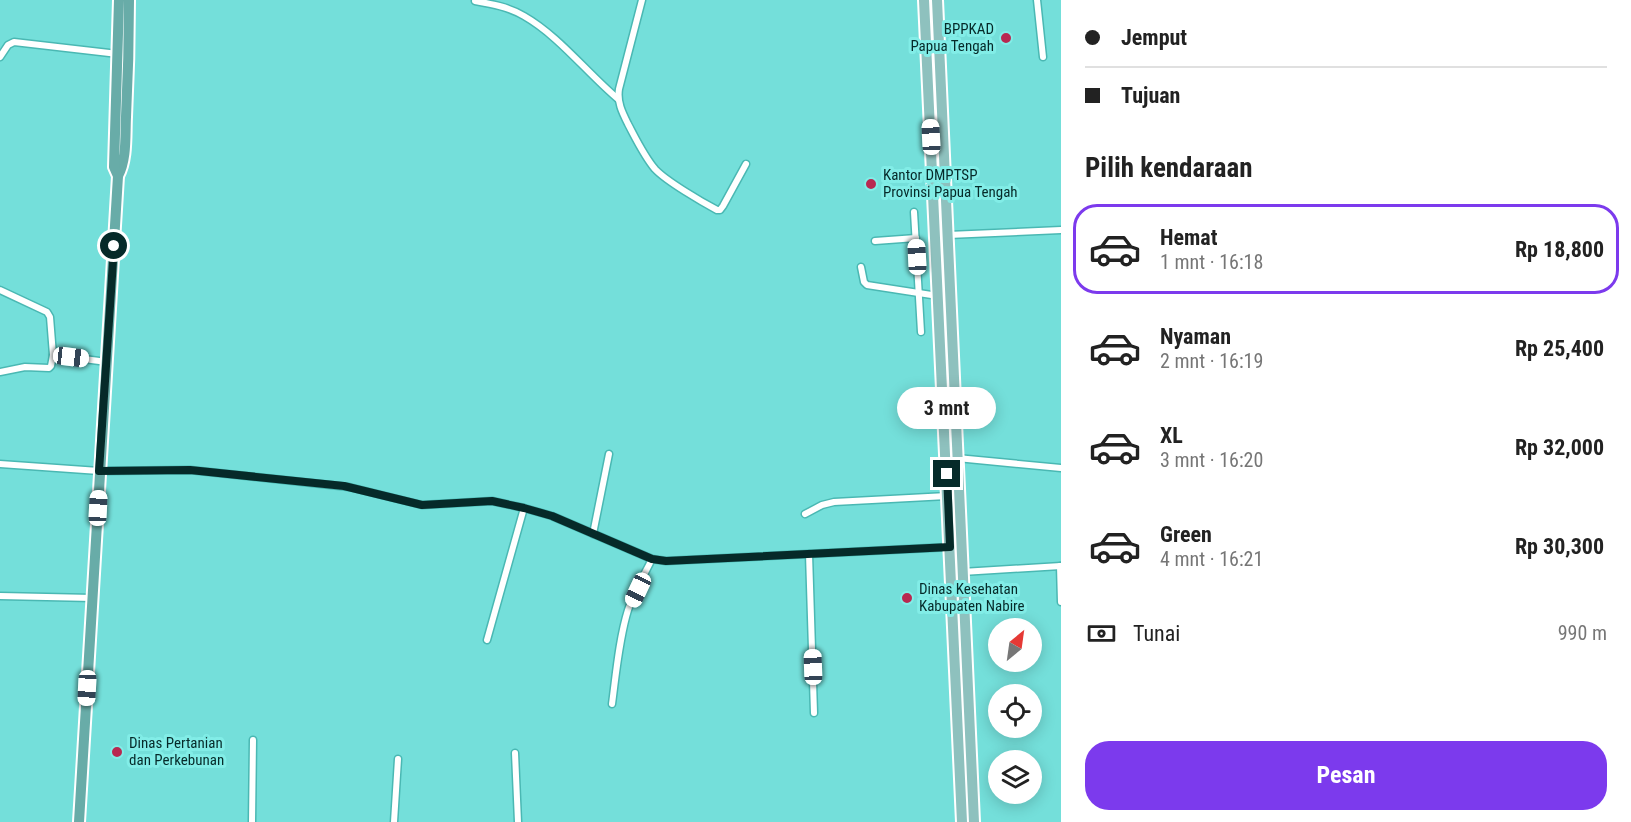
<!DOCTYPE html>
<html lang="id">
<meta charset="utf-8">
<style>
body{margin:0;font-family:"Roboto Condensed",sans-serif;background:#f2f2f2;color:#222;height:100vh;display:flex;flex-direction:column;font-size:22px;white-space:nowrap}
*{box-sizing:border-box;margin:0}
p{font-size:20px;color:#767676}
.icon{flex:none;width:33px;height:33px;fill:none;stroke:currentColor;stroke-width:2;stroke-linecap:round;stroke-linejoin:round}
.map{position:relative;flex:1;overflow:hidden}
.sheet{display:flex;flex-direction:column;background:#fff;width:570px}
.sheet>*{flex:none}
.banner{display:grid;align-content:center;height:132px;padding:0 24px;background:#fff}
.needle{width:39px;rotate:29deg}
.fabs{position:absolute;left:988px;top:618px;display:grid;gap:12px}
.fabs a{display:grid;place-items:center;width:54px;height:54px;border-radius:50%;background:#fff;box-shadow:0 3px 15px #0003;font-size:30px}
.end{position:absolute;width:27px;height:27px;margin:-14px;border:8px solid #062a29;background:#fff;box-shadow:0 0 0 3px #fff}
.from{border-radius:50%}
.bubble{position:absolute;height:42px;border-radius:21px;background:#fff;box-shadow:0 3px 15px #0003;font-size:20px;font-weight:700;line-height:42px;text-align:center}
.car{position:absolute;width:18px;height:36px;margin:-18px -9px;border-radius:8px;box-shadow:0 0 4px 2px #0007;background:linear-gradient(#fff 24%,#345 0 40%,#fff 0 76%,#345 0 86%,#fff 0)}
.banner b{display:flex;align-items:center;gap:21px;height:57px;font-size:22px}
.banner b+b{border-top:2px solid #e0e0e0}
.banner i{width:15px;height:15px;background:#222}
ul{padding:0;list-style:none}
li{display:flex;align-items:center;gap:18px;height:90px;margin:0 12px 9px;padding:0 12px;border:3px solid transparent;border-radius:24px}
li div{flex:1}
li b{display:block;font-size:22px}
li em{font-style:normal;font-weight:700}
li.selected{border-color:#7c3aed}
li>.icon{width:54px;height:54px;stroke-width:1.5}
h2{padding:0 24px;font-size:27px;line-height:72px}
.pay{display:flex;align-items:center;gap:15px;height:66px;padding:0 24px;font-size:22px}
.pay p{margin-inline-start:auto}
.cta{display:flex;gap:12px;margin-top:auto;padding:12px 24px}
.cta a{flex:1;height:69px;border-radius:24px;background:#7c3aed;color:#fff;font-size:24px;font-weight:700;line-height:69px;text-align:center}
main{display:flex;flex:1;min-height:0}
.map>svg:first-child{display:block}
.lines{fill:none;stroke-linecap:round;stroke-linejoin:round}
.minor-casing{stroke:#4ab8b3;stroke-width:9}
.primary-casing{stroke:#fff;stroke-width:14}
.trunk-casing{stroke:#fff;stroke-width:14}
.minor{stroke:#fff;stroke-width:6}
.primary{stroke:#8ec1be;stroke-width:10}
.trunk{stroke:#68aca8;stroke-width:10}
.route{stroke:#062a29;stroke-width:8}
.poi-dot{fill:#b82850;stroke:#82ede7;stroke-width:2}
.labels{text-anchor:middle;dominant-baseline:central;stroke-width:6;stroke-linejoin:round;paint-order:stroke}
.poi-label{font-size:15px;fill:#062a29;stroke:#82ede7;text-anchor:start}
</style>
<main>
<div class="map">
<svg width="1061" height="822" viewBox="0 0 1061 822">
<rect width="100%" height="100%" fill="#74dfda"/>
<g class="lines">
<g class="minor-casing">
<g id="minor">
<path d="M642,0l-23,89c-2,13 3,23 9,35 8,15 16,32 27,45 11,12 47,33 62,41h3l3,-4 23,-42"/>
<path d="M1037,0l6,57"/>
<path d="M475,1c17,3 34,6 49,15 35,20 63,57 94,83"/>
<path d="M0,57l8,-12 6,-3 104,12"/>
<path d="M914,212l7,120"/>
<path d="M948,235l113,-5"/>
<path d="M875,241l41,-3"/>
<path d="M861,267l3,15 3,3 71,11h12"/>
<path d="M0,290l47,22 3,5 3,38 54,7"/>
<path d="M0,372l25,-5 24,1 2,-2 2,-11"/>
<path d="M957,458l104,10"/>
<path d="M0,464l99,7 91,-1 159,17 73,18 70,-4 32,7 28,8 100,43 14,2 284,-14"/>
<path d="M805,514l17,-9 12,-3 113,-6"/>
<path d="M593,534l16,-80"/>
<path d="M809,554l5,159"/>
<path d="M1060,566l1,36"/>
<path d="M962,572l99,-6"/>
<path d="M0,596l93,2"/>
<path d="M487,640l37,-132"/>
<path d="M612,704c4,-30 7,-65 16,-94 6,-17 16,-35 24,-51"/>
<path d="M515,753l3,69"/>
<path d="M252,822l1,-82"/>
<path d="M394,822l4,-63"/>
</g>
</g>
<g class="primary-casing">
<g id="primary">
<path d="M924,0l38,822"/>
<path d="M937,0l37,822"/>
</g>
</g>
<g class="trunk-casing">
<g id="trunk">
<path d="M118,176c9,-17 7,-40 8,-59 2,-39 3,-78 3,-117"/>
<path d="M79,822l39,-646 -4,-9 5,-167"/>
</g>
</g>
<use href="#minor" class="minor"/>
<use href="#primary" class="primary"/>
<use href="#trunk" class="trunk"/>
</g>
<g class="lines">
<path class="route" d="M114,246l-15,225 91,-1 154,16 78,19 70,-4 32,7 28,8 100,43 14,2 284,-14 -3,-73"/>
</g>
<g class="poi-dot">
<circle cx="1006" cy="38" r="6"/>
<circle cx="871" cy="184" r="6"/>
<circle cx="907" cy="598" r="6"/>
<circle cx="117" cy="752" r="6"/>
</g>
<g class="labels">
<g class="poi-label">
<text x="994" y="29" text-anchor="end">BPPKAD<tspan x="994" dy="17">Papua Tengah</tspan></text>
<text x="883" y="175">Kantor DMPTSP<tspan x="883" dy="17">Provinsi Papua Tengah</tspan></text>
<text x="919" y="589">Dinas Kesehatan<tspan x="919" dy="17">Kabupaten Nabire</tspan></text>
<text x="129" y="743">Dinas Pertanian<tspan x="129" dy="17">dan Perkebunan</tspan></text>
</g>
</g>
</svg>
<div class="fabs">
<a><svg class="needle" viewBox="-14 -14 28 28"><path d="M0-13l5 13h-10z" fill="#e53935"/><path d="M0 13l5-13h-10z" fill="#767676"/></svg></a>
<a><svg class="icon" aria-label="locate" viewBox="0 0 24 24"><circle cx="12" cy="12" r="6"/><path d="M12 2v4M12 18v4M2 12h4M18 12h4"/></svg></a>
<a><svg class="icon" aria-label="layers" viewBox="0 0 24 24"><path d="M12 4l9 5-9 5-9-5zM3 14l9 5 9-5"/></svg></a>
</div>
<i class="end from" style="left:114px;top:246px"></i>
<i class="end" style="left:947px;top:474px"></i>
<div class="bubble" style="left:897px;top:387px;width:99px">3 mnt</div>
<i class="car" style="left:931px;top:137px;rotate:357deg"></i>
<i class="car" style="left:917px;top:257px;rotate:357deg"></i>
<i class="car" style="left:71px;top:357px;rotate:97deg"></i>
<i class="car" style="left:98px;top:508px;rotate:3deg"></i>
<i class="car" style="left:638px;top:590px;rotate:205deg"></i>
<i class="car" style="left:813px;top:667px;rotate:358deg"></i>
<i class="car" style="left:87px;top:688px;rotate:183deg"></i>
</div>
<section class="sheet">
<div class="banner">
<b><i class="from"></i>Jemput</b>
<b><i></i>Tujuan</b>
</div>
<h2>Pilih kendaraan</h2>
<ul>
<li class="selected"><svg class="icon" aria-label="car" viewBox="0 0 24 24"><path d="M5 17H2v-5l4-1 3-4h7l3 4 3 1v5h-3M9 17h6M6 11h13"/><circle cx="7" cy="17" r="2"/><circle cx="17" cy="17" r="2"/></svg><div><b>Hemat</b><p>1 mnt · 16:18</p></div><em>Rp 18,800</em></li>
<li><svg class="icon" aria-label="car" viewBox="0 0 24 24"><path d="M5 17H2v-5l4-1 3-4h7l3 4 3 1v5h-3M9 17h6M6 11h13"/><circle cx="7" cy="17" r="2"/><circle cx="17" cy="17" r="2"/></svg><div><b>Nyaman</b><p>2 mnt · 16:19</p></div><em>Rp 25,400</em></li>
<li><svg class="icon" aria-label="car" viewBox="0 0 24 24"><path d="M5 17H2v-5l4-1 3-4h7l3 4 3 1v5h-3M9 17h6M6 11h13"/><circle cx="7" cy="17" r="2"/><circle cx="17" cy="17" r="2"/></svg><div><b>XL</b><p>3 mnt · 16:20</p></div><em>Rp 32,000</em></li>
<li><svg class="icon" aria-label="car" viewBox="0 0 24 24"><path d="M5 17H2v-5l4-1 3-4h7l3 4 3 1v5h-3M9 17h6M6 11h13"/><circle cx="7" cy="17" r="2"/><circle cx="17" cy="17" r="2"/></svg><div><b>Green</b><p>4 mnt · 16:21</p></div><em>Rp 30,300</em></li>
</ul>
<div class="pay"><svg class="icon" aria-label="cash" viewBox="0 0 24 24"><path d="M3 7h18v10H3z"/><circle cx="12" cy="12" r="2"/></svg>Tunai<p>990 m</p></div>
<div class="cta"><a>Pesan</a></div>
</section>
</main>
